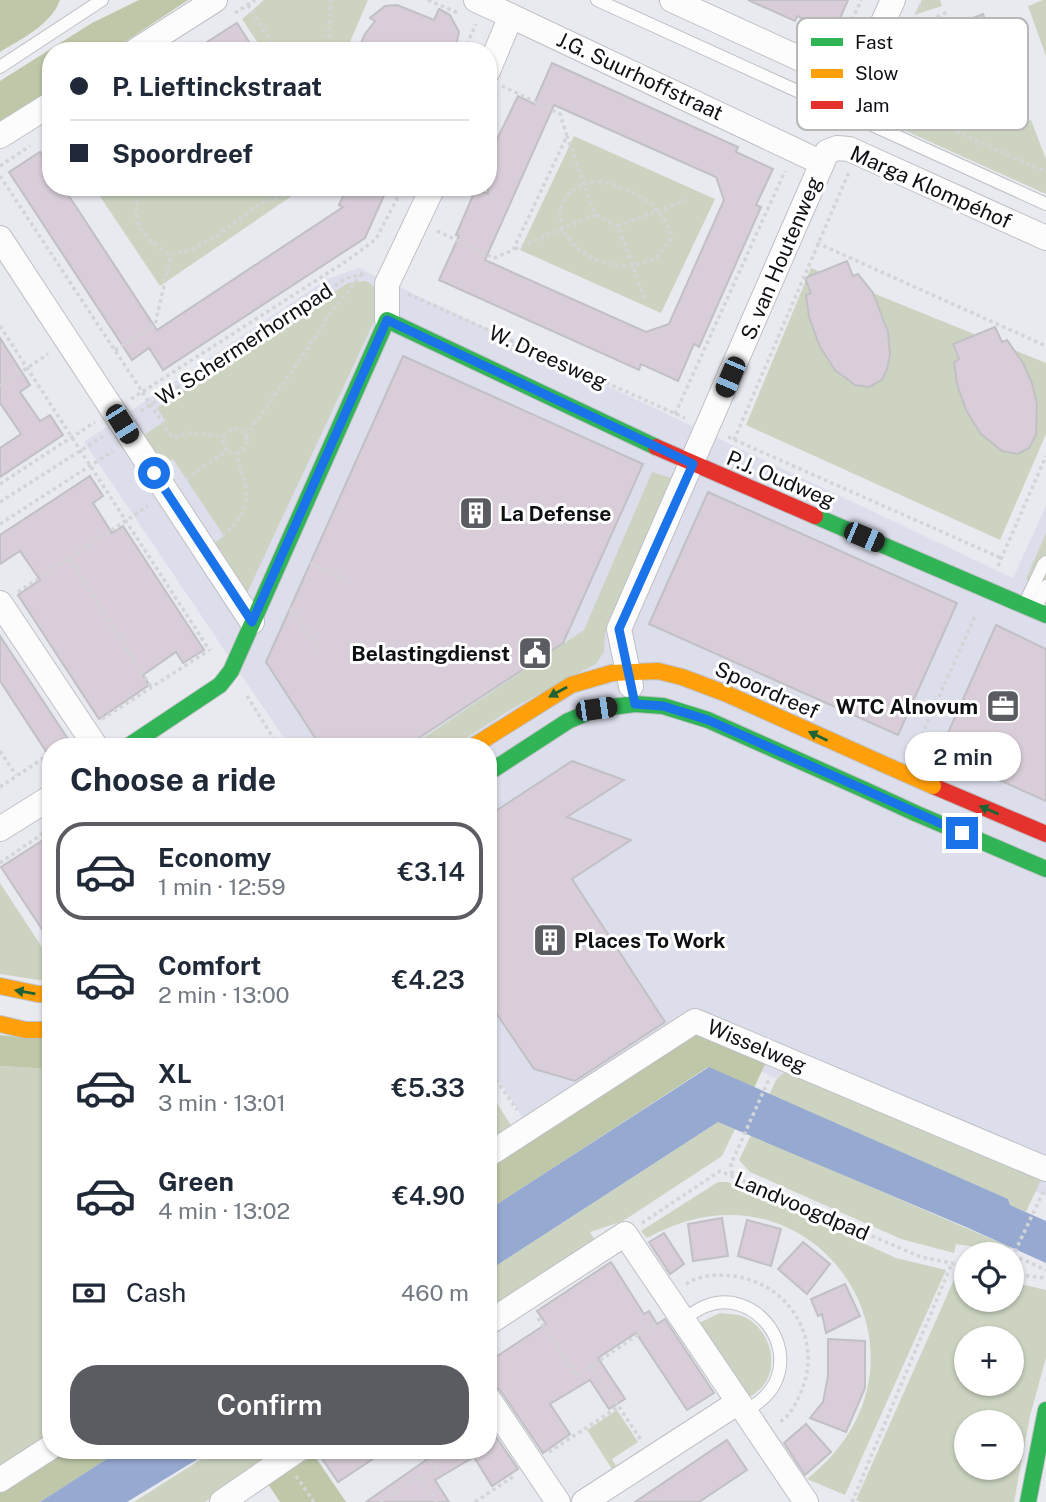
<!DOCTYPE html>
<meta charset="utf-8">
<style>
body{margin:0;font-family:"Public Sans",sans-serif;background:#f2f2f3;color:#1f2937;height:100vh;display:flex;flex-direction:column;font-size:26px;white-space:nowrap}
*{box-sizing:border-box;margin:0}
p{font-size:23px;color:#747a83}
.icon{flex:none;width:38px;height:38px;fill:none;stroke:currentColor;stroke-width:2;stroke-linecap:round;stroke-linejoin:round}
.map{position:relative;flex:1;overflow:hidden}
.side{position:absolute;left:42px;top:738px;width:455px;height:721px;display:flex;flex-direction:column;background:#fff;border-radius:28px;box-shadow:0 2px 5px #0004}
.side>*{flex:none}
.hud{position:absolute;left:42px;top:42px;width:455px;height:154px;border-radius:28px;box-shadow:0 2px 5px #0004;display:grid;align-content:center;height:154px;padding:0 28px;background:#fff}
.tools{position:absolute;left:954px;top:1242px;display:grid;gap:14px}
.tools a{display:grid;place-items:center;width:70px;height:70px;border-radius:50%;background:#fff;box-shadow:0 2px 5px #0004;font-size:35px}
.end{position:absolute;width:32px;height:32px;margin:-16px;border:9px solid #1a73e8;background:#fff;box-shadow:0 0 0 4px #fff}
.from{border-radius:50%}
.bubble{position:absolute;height:49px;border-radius:24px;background:#fff;box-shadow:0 2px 5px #0004;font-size:23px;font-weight:600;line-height:49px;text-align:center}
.car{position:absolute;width:21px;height:42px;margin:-21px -10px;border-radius:9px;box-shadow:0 0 5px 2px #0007;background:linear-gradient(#222 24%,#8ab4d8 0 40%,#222 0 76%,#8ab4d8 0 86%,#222 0)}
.hud b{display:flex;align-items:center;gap:24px;height:66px;font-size:26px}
.hud b+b{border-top:2px solid #e0e1e3}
.hud i{width:18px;height:18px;background:#1f2937}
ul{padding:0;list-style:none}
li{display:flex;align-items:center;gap:21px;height:98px;margin:0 14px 10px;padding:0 14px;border:4px solid transparent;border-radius:28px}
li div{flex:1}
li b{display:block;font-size:26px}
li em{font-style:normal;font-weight:600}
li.current{border-color:#5b5c61}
li>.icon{width:63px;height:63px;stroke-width:1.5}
h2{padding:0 28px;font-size:32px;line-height:84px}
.pay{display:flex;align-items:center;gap:18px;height:77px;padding:0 28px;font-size:26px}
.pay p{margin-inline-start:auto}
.cta{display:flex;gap:14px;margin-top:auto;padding:14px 28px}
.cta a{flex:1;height:80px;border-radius:28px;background:#5b5c61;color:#fff;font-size:28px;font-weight:600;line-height:80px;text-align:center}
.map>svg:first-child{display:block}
.built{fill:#dcdeeb}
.green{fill:#ccd4c1;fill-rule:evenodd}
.forest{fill:#bec8a8}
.water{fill:#96a9d1}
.building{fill:#d8cdd8;stroke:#c1c0c4;stroke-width:2;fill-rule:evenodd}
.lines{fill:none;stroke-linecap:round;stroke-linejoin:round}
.lane-casing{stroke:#bfc0c5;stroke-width:14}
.street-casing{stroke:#bfc0c5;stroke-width:26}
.fast-casing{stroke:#bfc0c5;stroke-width:18}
.slow-casing{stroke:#bfc0c5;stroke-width:18}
.jam-casing{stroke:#bfc0c5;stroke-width:18}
.path{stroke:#d3d4d6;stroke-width:3.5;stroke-dasharray:3.5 3.5;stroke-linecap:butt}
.lane{stroke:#fcfcfd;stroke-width:12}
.street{stroke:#fcfcfd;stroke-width:24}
.fast{stroke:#30b455;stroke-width:16}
.slow{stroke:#ff9f0a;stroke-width:16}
.jam{stroke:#e5322d;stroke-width:16}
.fast-bridge-casing{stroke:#bfc0c5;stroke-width:18;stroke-linecap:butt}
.slow-bridge-casing{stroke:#bfc0c5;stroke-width:18;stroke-linecap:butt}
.fast-bridge{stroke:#30b455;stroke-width:16}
.slow-bridge{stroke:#ff9f0a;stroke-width:16}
.oneway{fill:#206234}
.route{stroke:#1a73e8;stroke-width:9}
.labels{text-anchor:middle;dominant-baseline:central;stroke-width:6;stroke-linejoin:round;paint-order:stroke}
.street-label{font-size:21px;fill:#0f1014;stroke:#fff}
.poi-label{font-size:21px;font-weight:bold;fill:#0f1014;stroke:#fff;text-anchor:start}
.key{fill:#fff;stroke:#b7b7b8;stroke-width:2}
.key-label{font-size:19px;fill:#0f1014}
</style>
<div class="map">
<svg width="1046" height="1502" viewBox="0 0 1046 1502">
<rect width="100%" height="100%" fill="#e8eaf0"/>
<path class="built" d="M359,268l654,310 33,-72v690l-337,-147 -165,103 -56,-90v-315h-198l-206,-305 243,-163z"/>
<g class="green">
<path d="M264,0h104l-22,51h-83l-21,-32z"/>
<path d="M922,0h18l2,6 -28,9z"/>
<path d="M1043,0h3v56l-18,-50z"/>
<path d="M904,50l24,64 80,-31 13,40 10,-3 15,39v35l-180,-81 27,-59z"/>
<path d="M574,136l141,63 -54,114 -141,-63z"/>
<path d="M97,187h208l-145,99 -65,-97z"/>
<path d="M811,268l235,95v71l-46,106 -254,-115z"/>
<path d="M365,281c15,5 12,19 13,32l-131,280 -35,-48 12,-9 -51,-77 -14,7 -21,-27 27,-18 -8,-13 191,-125z"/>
<path d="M652,472l23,7 -70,154 -1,19 -8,12 -83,44 -61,39h-42l174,-117z"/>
<path d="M1046,533v55l-20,-9z"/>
<path d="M0,883l51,78v21l-51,-8z"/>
<path d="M0,1066l51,3v370l-51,33z"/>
<path d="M790,1067l251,113 -15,32 -16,-7 -2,-6 -239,-104 7,-15z"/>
<path d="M488,1090l25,38 -25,17z"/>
<path d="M718,1122l17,7 -13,27 -99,65 -33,11 8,13 -110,71v-45z"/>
<path d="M751,1135l259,112 -2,5 -52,-8 -2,9 -53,-14 -151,-67 -11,-12z"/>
<path d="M718,1182h10l168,76 50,12 -101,225 -38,-16c151,-119 8,-335 -160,-241l-6,-7z"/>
<path d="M957,1273l9,1v26h46v-18l34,8v68l-16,58 -16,86h-154l-4,-2zM966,1339h46v45h-46zM966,1423h46v45h-46z"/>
<path d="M720,1313c7,1 16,1 22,3 26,10 39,47 21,70 -4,5 -12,10 -17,14l-49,-76z"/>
<path d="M617,1410l21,32 -26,17 4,7 -4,3 -25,-39z"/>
<path d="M214,1451h53l4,7 -66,44h-71z"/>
</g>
<g class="forest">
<path d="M0,0h60c-9,25 -39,39 -60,52z"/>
<path d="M139,0h49l-77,51h-60v40l-51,33v-43l92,-58z"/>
<path d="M696,1034l70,28 -12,26 -46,-21 -220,143v-40z"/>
<path d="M0,1035l51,5v29l-51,-3z"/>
<path d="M57,1451h62l-79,51h-40v-13z"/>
<path d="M314,1455l32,47h-66l-12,-18z"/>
</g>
<g class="water">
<path d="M709,1067l299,132 2,6 36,16v42l-80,-36 -248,-105 -230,149v-61z"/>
<path d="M119,1451h92l-84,51h-87z"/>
</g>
<g class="building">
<path d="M748,0h100l-14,32 -37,-16 -2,5z"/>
<path d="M397,5l37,15 5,-11 11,6 9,17 -4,19 -12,-6 -2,6h-69l-12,-6 5,-11 10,-13 -5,-3 15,-12z"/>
<path d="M983,14l12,33 -9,3 13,34 -55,21 -13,-34 -9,3 -12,-32z"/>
<path d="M237,23l18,28h-62z"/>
<path d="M552,63l186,84 -2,5 37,17 -17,36 5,2 -51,115 -11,25 -5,-3 -16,37 -37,-17 -2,6 -200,-90 20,-44 -3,-1 20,-47 12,6v-36l30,-62 16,8zM554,105l162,72 8,23 -55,124 -23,8 -161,-72z"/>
<path d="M40,152l11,17v18h12l94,143 186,-123 -4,-2 8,-18h29l10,4 -21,47 -202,132 -14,-22 -17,12 -123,-188z"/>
<path d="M847,261l6,15 5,-2 15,19 15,39 2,23 -3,14 -5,11 -13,7 -14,-2 -20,-15 -15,-23 -11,-30 -3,-22 5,-2 -6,-15z"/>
<path d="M995,327l7,15 5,-2 16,23 9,20 5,21 -1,31 -7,13 -11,6 -16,-3 -21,-17 -15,-24 -9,-26 -3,-22 5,-3 -6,-15z"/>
<path d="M0,338l30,47 -10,7 20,29 10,-6 13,20 -63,42v-29l21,-14 -21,-31z"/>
<path d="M403,356l240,108 -80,179 -158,104h-84l-55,-85z"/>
<path d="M90,476l13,20 -10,7 19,30 11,-7 81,124 -21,13 -7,-11 -33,23 6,10 -50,34 -81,-124 22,-15 -20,-29 -20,13v-29z"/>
<path d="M708,492l249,111 -59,132 -249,-111z"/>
<path d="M996,625l50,24v152l-107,-48z"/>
<path d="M0,636l68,103 -12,8h-5v4l-4,2 -47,-72z"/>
<path d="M572,761l52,19 -57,37 64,23 -59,39 93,143 -90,59 -41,-12 -46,-68v-185z"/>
<path d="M51,835v108l-50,-76z"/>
<path d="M722,1218l6,38 -35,5 -5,-37z"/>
<path d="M747,1220l34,9 -10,37 -33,-10z"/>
<path d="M664,1233l20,31 -14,10 -21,-32z"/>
<path d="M803,1242l27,22 -23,30 -29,-25z"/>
<path d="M611,1262l33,52 5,-3 8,13 8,-5 49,74 -27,17 -51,-77 -38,25 27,41 -16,10 -19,-29 -40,24 20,30 -27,19 -43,-63 -12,-7v-21l58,-38 -9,-13z"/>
<path d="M845,1284l15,32 -34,17 -4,-19 -4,2 -7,-17z"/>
<path d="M828,1339l37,2v47l-19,44 -36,-14 13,-16 5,-26z"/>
<path d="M806,1424l25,28 -26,23 -21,-32z"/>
<path d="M488,1425l30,44 -26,17 -18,-29 -39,23 14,22h-83l73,-51h49z"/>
<path d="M727,1440l20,30 -48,32h-64z"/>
<path d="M317,1451h68l-47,31z"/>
</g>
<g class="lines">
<g class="lane-casing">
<g id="lane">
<path d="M597,0l449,204"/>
<path d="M0,67l102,-67"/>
<path d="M1024,605l19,-40 3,-3"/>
<path d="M1035,610l11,-24"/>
<path d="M682,1320c8,-5 16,-11 24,-14 45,-18 90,34 69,77 -7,14 -19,21 -31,30"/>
</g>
</g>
<g class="street-casing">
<g id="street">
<path d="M476,0l35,16"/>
<path d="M672,0l183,84 38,-84"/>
<path d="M135,51l80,-51"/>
<path d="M488,71l23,-55 311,147"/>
<path d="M0,136l51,-32"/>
<path d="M0,238l252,384"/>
<path d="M387,320v-36l46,-97"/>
<path d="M0,603l96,144"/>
<path d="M631,686l-12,-57 208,-477 10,-4 12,1 197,89"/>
<path d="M0,829l51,-32"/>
<path d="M488,1155l207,-134 351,148"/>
<path d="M488,1323l137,-89 181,268"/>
<path d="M488,1398l70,104"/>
<path d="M0,1480l51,-33"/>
<path d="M222,1502l74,-51"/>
<path d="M584,1502l153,-99"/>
</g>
</g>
<g class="fast-casing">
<g id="fast">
<path d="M815,516l231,99"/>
<path d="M127,747l93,-62 11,-14 156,-351 269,127"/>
<path d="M488,773l80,-52 28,-12 39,-5 28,2 45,14 157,70"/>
<path d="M915,813l131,56"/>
<path d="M1028,1502l18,-92"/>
</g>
</g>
<g class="slow-casing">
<g id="slow">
<path d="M472,747l99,-62 41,-12 46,-2 24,6 45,17 154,69"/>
<path d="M0,986l38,8h13"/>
<path d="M0,1024l26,6h25"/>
</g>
</g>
<g class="jam-casing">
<g id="jam">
<path d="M656,447l159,69"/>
<path d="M933,786l113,48"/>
</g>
</g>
<g class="path">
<path d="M428,0l30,13"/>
<path d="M248,5l24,39 8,7"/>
<path d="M235,13l20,-13"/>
<path d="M911,28l37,-16"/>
<path d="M326,51l2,-2 3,-49"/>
<path d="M464,51l12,-27"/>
<path d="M838,52l23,-52"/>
<path d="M873,94l173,78"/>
<path d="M877,96l46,-96"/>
<path d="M0,166l30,-20"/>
<path d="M0,176l172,261 19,-4 33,3"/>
<path d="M599,181c34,8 59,20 73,54 -25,64 -133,16 -108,-34 8,-15 19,-18 35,-20z"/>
<path d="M141,187c-13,34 1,52 30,68l19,-5 26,-13 45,-34 23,-8 10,-8"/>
<path d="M596,215l22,11 27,73"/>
<path d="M618,226l71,-27"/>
<path d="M437,231l57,27 19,-8 54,-114 -7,-22 -58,-28"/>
<path d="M817,243l229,103"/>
<path d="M515,249l80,-34 -28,-79"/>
<path d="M408,294l277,124"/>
<path d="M0,326l210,325"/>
<path d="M115,350l40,-25 16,-70"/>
<path d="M0,386l48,-32"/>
<path d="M131,399l217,-139 28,-21 27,-52"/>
<path d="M141,411l204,-132 17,-5 4,2"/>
<path d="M675,414l110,-243"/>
<circle cx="235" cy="441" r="12"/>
<path d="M246,436l72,-102 9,-16 34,-43"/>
<path d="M728,437l273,121"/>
<path d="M734,440l115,-268"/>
<path d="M186,479l41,-29"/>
<path d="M0,484l95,-62"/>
<path d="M0,502l105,-67"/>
<path d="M0,524l113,-73"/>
<path d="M222,535c35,-23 24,-49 14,-82"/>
<path d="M70,559l81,128"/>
<path d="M310,563l39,19"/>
<path d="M998,566l48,-110"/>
<path d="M18,592l130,-86"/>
<path d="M290,608l30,42"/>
<path d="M247,696l32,51"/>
<path d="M102,719l106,-68"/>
<path d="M916,748l60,-134"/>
<path d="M0,751l16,24"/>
<path d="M0,787l51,-34"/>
<path d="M0,863l51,-35"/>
<path d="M488,1068l29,42"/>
<path d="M732,1174l-1,-10 39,-87"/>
<path d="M642,1223l78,-52 201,86 45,9"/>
<path d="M975,1255h9"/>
<path d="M1013,1255l33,15"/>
<path d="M1012,1258l32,-68"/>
<path d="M1012,1274l34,4"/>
<path d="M686,1284c13,-9 32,-10 47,-8 51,6 86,55 72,105 -5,15 -12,32 -25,41"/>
<path d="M538,1318l39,58 81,-55"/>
<path d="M592,1366l49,74"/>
<path d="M549,1452l69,-45"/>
<path d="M296,1476l18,26"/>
<path d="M423,1481l15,-11 -13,-19"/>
<path d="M380,1502l39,-27 18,27"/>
<path d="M475,1502l39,-26"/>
<path d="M852,1502l100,-239"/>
</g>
<use href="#lane" class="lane"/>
<use href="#street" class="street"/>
<use href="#fast" class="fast"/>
<use href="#slow" class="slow"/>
<use href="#jam" class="jam"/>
<g class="fast-bridge-casing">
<path id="fast-bridge" d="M865,790l50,23"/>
</g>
<g class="slow-bridge-casing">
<path id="slow-bridge" d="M881,763l52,23"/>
</g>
<use href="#fast-bridge" class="fast-bridge"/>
<use href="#slow-bridge" class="slow-bridge"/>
</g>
<defs><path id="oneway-solid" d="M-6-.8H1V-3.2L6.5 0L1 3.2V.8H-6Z" transform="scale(1.75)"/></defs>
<g class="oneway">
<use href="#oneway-solid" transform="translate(558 692) rotate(151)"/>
<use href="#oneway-solid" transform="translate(818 736) rotate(-155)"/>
<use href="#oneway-solid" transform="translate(989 810) rotate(-157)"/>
<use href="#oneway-solid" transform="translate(25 992) rotate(-170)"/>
</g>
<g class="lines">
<path class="route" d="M154,473l98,149 135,-302 306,144 -74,165 16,75 28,2 45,14 254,113"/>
</g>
<defs>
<g id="building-square" transform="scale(1.75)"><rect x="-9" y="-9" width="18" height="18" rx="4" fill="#5b5c61" stroke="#fff"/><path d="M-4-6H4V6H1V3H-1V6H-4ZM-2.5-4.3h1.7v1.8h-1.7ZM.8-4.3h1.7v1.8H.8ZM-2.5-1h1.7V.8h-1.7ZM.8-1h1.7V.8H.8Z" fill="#fff"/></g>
<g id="civic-square" transform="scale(1.75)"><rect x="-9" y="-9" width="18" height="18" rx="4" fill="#5b5c61" stroke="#fff"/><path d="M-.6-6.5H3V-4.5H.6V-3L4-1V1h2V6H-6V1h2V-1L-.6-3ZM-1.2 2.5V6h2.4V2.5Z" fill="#fff"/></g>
<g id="office-square" transform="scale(1.75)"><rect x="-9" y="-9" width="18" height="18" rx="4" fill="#5b5c61" stroke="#fff"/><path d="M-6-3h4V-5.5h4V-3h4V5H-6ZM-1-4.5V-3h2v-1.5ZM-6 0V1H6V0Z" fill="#fff"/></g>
</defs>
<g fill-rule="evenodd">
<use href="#building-square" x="476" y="513"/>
<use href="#civic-square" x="535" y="653"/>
<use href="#office-square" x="1003" y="706"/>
<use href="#building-square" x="550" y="940"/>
</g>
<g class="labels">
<g class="street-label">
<text transform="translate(640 76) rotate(25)">J.G. Suurhoffstraat</text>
<text transform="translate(931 187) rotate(24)">Marga Klompéhof</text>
<text transform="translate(781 258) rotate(-67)">S. van Houtenweg</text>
<text transform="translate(244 344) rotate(-33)">W. Schermerhornpad</text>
<text transform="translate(548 357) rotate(24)">W. Dreesweg</text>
<text transform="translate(781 479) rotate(23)">P.J. Oudweg</text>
<text transform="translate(767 690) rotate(24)">Spoordreef</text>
<text transform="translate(757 1046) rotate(23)">Wisselweg</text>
<text transform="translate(802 1206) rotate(23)">Landvoogdpad</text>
</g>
<g class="poi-label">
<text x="500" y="513">La Defense</text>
<text x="510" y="653" text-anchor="end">Belastingdienst</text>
<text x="978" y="706" text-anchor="end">WTC Alnovum</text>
<text x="574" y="940">Places To Work</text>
</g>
</g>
<rect x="797" y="18" width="231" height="112" rx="10" class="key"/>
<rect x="811" y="38" width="32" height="8" fill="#30b455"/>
<rect x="811" y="69" width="32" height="9" fill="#ff9f0a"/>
<rect x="811" y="101" width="32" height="8" fill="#e5322d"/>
<g class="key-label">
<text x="855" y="49">Fast</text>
<text x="855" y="80">Slow</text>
<text x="855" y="112">Jam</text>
</g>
</svg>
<div class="tools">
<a><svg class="icon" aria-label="locate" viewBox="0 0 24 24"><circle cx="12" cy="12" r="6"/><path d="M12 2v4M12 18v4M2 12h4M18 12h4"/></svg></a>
<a>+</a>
<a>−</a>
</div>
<i class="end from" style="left:154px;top:473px"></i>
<i class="end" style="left:962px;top:833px"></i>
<div class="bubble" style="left:905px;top:732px;width:116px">2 min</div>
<i class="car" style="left:730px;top:377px;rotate:203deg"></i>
<i class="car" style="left:122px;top:424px;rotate:148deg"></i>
<i class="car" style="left:864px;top:537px;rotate:113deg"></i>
<i class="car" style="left:596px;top:709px;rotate:82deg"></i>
<div class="hud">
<b><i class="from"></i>P. Lieftinckstraat</b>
<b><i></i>Spoordreef</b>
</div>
<section class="side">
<h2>Choose a ride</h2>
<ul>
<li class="current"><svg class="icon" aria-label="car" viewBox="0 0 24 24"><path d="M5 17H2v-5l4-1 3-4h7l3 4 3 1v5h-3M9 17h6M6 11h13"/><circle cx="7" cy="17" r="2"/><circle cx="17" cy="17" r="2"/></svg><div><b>Economy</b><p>1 min · 12:59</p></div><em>€3.14</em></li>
<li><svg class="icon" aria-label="car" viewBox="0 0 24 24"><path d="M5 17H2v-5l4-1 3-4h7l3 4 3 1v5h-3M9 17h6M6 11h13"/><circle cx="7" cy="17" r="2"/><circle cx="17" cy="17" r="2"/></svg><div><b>Comfort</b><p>2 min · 13:00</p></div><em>€4.23</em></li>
<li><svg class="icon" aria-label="car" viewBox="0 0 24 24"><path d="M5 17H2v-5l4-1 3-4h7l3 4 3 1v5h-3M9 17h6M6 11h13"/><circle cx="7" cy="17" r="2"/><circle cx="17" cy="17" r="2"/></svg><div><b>XL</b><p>3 min · 13:01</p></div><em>€5.33</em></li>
<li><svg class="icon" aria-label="car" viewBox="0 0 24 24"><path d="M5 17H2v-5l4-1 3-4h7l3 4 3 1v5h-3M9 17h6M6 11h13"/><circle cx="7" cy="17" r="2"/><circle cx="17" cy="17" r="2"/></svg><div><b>Green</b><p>4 min · 13:02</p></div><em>€4.90</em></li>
</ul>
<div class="pay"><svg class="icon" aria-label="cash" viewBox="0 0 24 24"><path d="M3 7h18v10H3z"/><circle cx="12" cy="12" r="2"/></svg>Cash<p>460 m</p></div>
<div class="cta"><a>Confirm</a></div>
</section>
</div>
